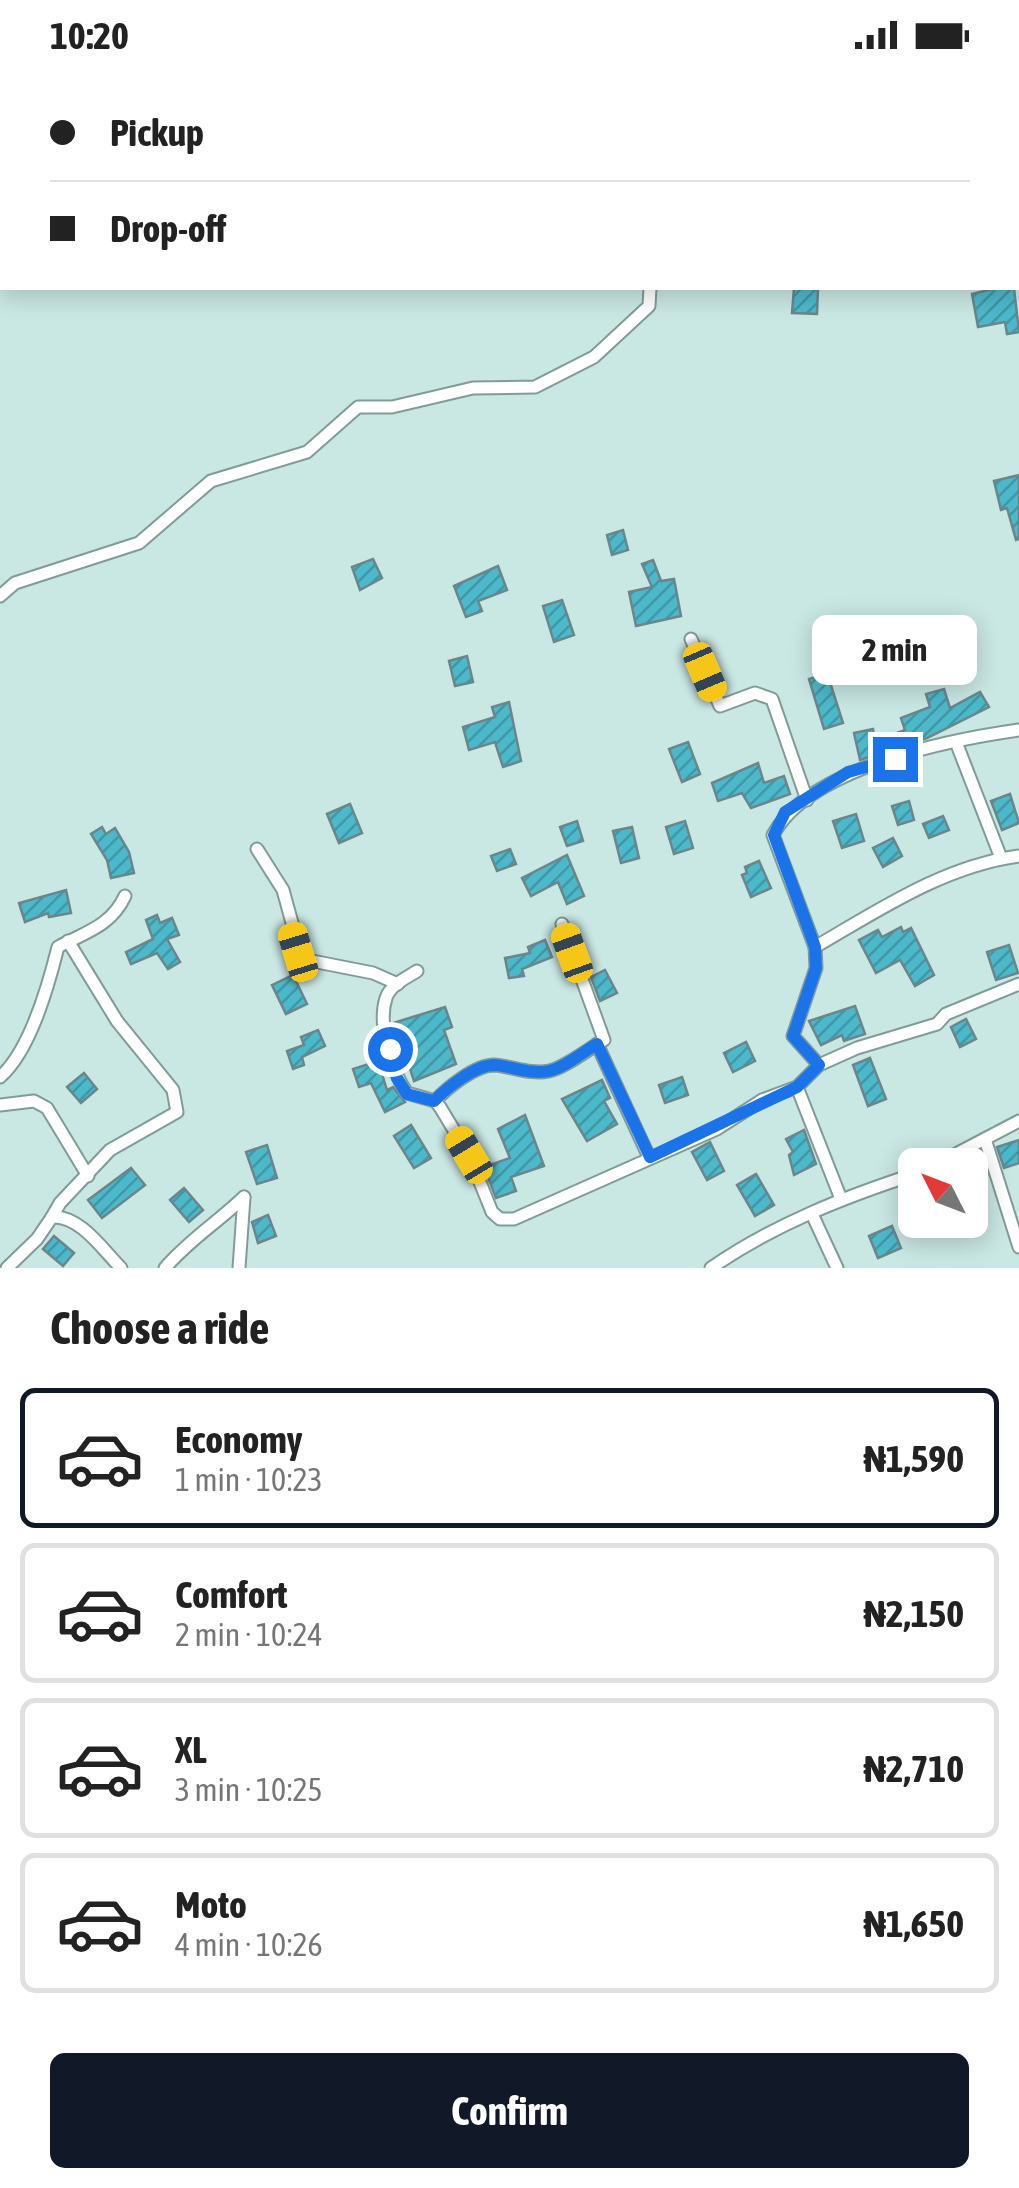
<!DOCTYPE html>
<meta charset="utf-8">
<style>
body{margin:0;font-family:"Asap Condensed",sans-serif;background:#f2f2f2;color:#222;height:100vh;display:flex;flex-direction:column;font-size:38px;white-space:nowrap}
*{box-sizing:border-box;margin:0}
p{font-size:32px;color:#767676}
.icon{flex:none;width:55px;height:55px;fill:none;stroke:currentColor;stroke-width:2;stroke-linecap:round;stroke-linejoin:round}
.map{position:relative;height:1198px;overflow:hidden}
.drawer{display:flex;flex-direction:column;background:#fff;flex:1}
.drawer>*{flex:none}
.banner{position:absolute;left:0px;top:0px;width:1020px;height:220px;box-shadow:0 5px 25px #0003;display:grid;align-content:center;height:220px;padding:0 50px;background:#fff}
.needle{width:65px;rotate:312deg}
.buttons{position:absolute;left:898px;top:1078px;display:grid;gap:20px}
.buttons a{display:grid;place-items:center;width:90px;height:90px;border-radius:15px;background:#fff;box-shadow:0 5px 25px #0003;font-size:50px}
.end{position:absolute;width:45px;height:45px;margin:-22px;border:12px solid #1a73e8;background:#fff;box-shadow:0 0 0 5px #fff}
.from{border-radius:50%}
.bubble{position:absolute;height:70px;border-radius:15px;background:#fff;box-shadow:0 5px 25px #0003;font-size:32px;font-weight:700;line-height:70px;text-align:center}
.car{position:absolute;width:30px;height:60px;margin:-30px -15px;border-radius:12px;box-shadow:0 0 8px 2px #0007;background:linear-gradient(#f5c518 24%,#345 0 40%,#f5c518 0 76%,#345 0 86%,#f5c518 0)}
.banner b{display:flex;align-items:center;gap:35px;height:95px;font-size:38px}
.banner b+b{border-top:2px solid #e0e0e0}
.banner i{width:25px;height:25px;background:#222}
ul{padding:0;list-style:none}
li{display:flex;align-items:center;gap:30px;height:140px;margin:0 20px 15px;padding:0 30px;border:5px solid #e0e0e0;border-radius:15px}
li div{flex:1}
li b{display:block;font-size:38px}
li em{font-style:normal;font-weight:700}
li.on{border-color:#111827}
li>.icon{width:90px;height:90px;stroke-width:1.5}
h2{padding:0 50px;font-size:45px;line-height:120px}
.primary-button{display:flex;gap:20px;margin-top:auto;padding:20px 50px}
.primary-button a{flex:1;height:115px;border-radius:15px;background:#111827;color:#fff;font-size:40px;font-weight:700;line-height:115px;text-align:center}
.status{display:flex;justify-content:space-between;align-items:center;height:70px;padding:0 50px;background:#fff;direction:ltr}
.status svg{height:28px;fill:currentColor}
.map>svg:first-child{display:block}
.building{fill:url(#building-hatch);stroke:#6b868b;stroke-width:2.5}
.lines{fill:none;stroke-linecap:round;stroke-linejoin:round}
.minor-casing{stroke:#809c98;stroke-width:15}
.minor{stroke:#fff;stroke-width:11}
.route{stroke:#1a73e8;stroke-width:12}
</style>
<div class="status"><b>10:20</b><svg viewBox="0 0 49 12"><path d="M0 12V9h3v3zM5 12V6h3v6zM10 12V3h3v9zM15 12V0h3v12zM26 1h20v11H26zM47 4h2v5h-2z"/></svg></div>
<div class="map">
<svg width="1019" height="1198" viewBox="0 0 1019 1198">
<defs>
<pattern id="building-hatch" width="6" height="6" patternUnits="userSpaceOnUse" patternTransform="scale(2.5)"><rect width="6" height="6" fill="#4cb9cb"/><path d="M-1 1l2-2M0 6l6-6M5 7l2-2" fill="none" stroke="#4097a6"/></pattern>
</defs>
<rect width="100%" height="100%" fill="#c9e7e3"/>
<g class="building">
<path d="M794,218h24l-1,26 -25,-1z"/>
<path d="M997,218h17l5,44 -12,2 -2,-12 -27,5 -6,-33z"/>
<path d="M1019,405v64l-3,1 -9,-32 -6,2 -7,-29z"/>
<path d="M623,460l5,20 -16,5 -5,-20z"/>
<path d="M373,489l9,19 -22,12 -8,-23z"/>
<path d="M653,490l8,21 13,-2 7,37 -45,10 -7,-34 23,-5 -10,-23z"/>
<path d="M498,496l9,24 -29,11 4,10 -16,6 -12,-31z"/>
<path d="M562,530l12,35 -20,7 -11,-36z"/>
<path d="M467,586l6,26 -18,4 -6,-25z"/>
<path d="M827,603l16,50 -19,6 -15,-50z"/>
<path d="M944,619l6,19 30,-16 9,15 -62,31 -67,22 -6,-27 19,-4 2,12 30,-11 -4,-12 29,-11 -4,-13z"/>
<path d="M509,632l12,59 -18,6 -8,-25 -26,8 -6,-23 32,-10 -3,-10z"/>
<path d="M688,672l12,32 -18,8 -13,-33z"/>
<path d="M758,693l6,20 20,-7 6,18 -39,14 -9,-15 -24,8 -6,-18z"/>
<path d="M1010,724l9,29 -17,7 -11,-29z"/>
<path d="M909,731l5,19 -16,5 -6,-19z"/>
<path d="M350,734l12,29 -23,10 -12,-29z"/>
<path d="M856,744l8,27 -22,7 -9,-27z"/>
<path d="M943,746l6,14 -20,8 -6,-14z"/>
<path d="M577,751l6,20 -16,5 -7,-19z"/>
<path d="M685,751l8,27 -19,6 -8,-27z"/>
<path d="M102,757l4,7 9,-6 14,24 5,21 -23,5 -4,-18 -16,-26z"/>
<path d="M632,757l7,31 -18,5 -8,-32z"/>
<path d="M893,768l9,18 -19,11 -10,-19z"/>
<path d="M510,779l6,15 -19,7 -6,-15z"/>
<path d="M567,785l17,41 -17,8 -9,-22 -27,14 -9,-18z"/>
<path d="M759,791l12,27 -20,9 -9,-22 5,-2 -2,-6z"/>
<path d="M66,820l5,23 -22,4 -1,-4 -23,9 -6,-19z"/>
<path d="M157,845l3,8 12,-5 7,17 -12,4 13,23 -12,7 -11,-16 -26,11 -5,-12 27,-13 -7,-19z"/>
<path d="M901,857l2,5 8,-4 23,47 -19,11 -15,-26 -24,13 -17,-33 19,-10 4,7z"/>
<path d="M545,870l7,17 -30,12 2,7 -15,2 -4,-20 25,-5 -2,-6z"/>
<path d="M1009,875l9,28 -22,7 -9,-28z"/>
<path d="M605,900l12,23 -17,8 -9,-24z"/>
<path d="M293,905l14,29 -21,10 -14,-29z"/>
<path d="M855,936l10,28 -21,7 -2,-6 -21,10 -12,-24z"/>
<path d="M445,937l7,20 -8,3 12,34 -42,17 -11,-34 -5,2 -5,-26z"/>
<path d="M966,949l10,20 -16,8 -9,-20z"/>
<path d="M318,960l7,16 -23,11 2,8 -11,4 -6,-18 17,-6 -3,-8z"/>
<path d="M746,972l9,19 -22,11 -9,-19z"/>
<path d="M870,988l16,41 -18,7 -15,-41z"/>
<path d="M378,991l9,29 6,-3 12,15 -20,10 -14,-29 -12,4 -6,-18z"/>
<path d="M84,1003l13,16 -16,14 -14,-16z"/>
<path d="M682,1007l6,18 -23,8 -6,-18z"/>
<path d="M602,1010l8,18 -6,3 13,23 -30,17 -25,-42z"/>
<path d="M525,1045l19,51 -33,11 5,14 -20,7 -12,-31 26,-9 -12,-29z"/>
<path d="M411,1055l20,33 -17,10 -20,-32z"/>
<path d="M804,1060l12,34 -22,11 -5,-20 4,-3 -7,-13z"/>
<path d="M1019,1070v23l-15,5 -7,-21z"/>
<path d="M710,1072l14,29 -17,9 -15,-28z"/>
<path d="M267,1075l10,33 -20,6 -11,-32z"/>
<path d="M131,1098l14,17 -43,33 -14,-18z"/>
<path d="M756,1104l18,31 -19,11 -18,-31z"/>
<path d="M184,1118l19,22 -14,12 -19,-22z"/>
<path d="M268,1145l8,21 -18,7 -6,-21z"/>
<path d="M892,1156l9,22 -23,10 -9,-22z"/>
<path d="M54,1166l20,17 -11,13 -20,-17z"/>
</g>
<g class="lines">
<g class="minor-casing">
<g id="minor">
<path d="M895,0l1,2"/>
<path d="M984,0l3,2"/>
<path d="M721,2l28,-2"/>
<path d="M0,11l2,4"/>
<path d="M1018,16h1"/>
<path d="M1018,147l1,-1"/>
<path d="M0,526l15,-13 124,-40 72,-62 96,-29 51,-45h34l81,-19 62,-1 59,-30 55,-51 1,-18"/>
<path d="M691,569l29,67 35,-13 17,6 35,101"/>
<path d="M956,672l45,116"/>
<path d="M257,779l26,41 19,69 71,14 25,11"/>
<path d="M815,877c64,-37 129,-81 204,-91"/>
<path d="M417,901c-11,7 -27,14 -31,27 -9,28 6,73 21,95l28,8 5,6 29,48 23,57 8,7h14l203,-90 45,-29 35,-13 22,-22 38,-17 80,-24 9,-10 73,-30"/>
<path d="M597,974l52,113"/>
<path d="M819,995l-26,-29 23,-68 -1,-21 -42,-112c35,-67 175,-95 246,-105"/>
<path d="M0,1007c30,-26 48,-90 58,-130 28,-15 53,-21 67,-51"/>
<path d="M797,1017l44,112"/>
<path d="M435,1031c12,-13 40,-36 59,-36 17,1 37,10 55,6 17,-4 39,-22 55,-31l-42,-116"/>
<path d="M0,1035l34,-4 13,7 41,68"/>
<path d="M985,1069l34,108"/>
<path d="M935,1095l84,-44"/>
<path d="M812,1144l25,54"/>
<path d="M52,1147l8,-14 50,-53 67,-38 -4,-22 -56,-69 -49,-80"/>
<path d="M7,1198l30,-29 15,-22c28,-2 51,33 69,51"/>
<path d="M165,1198c24,-28 53,-46 79,-71"/>
<path d="M239,1198l5,-71"/>
<path d="M711,1198c62,-43 133,-71 204,-94"/>
</g>
</g>
<use href="#minor" class="minor"/>
</g>
<g class="lines">
<path class="route" d="M390,979l7,29 10,16 27,7c13,-13 41,-36 60,-36 17,1 37,10 55,6 15,-3 34,-19 48,-27l53,113 147,-70 22,-22 -26,-29 23,-68 -1,-21 -41,-112 11,-23 63,-40 47,-13"/>
</g>
</svg>
<div class="buttons">
<a><svg class="needle" viewBox="-14 -14 28 28"><path d="M0-13l5 13h-10z" fill="#e53935"/><path d="M0 13l5-13h-10z" fill="#767676"/></svg></a>
</div>
<i class="end from" style="left:390px;top:979px"></i>
<i class="end" style="left:895px;top:689px"></i>
<div class="bubble" style="left:812px;top:545px;width:165px">2 min</div>
<i class="car" style="left:705px;top:602px;rotate:157deg"></i>
<i class="car" style="left:298px;top:882px;rotate:343deg"></i>
<i class="car" style="left:572px;top:883px;rotate:340deg"></i>
<i class="car" style="left:469px;top:1085px;rotate:329deg"></i>
<div class="banner">
<b><i class="from"></i>Pickup</b>
<b><i></i>Drop-off</b>
</div>
</div>
<section class="drawer">
<h2>Choose a ride</h2>
<ul>
<li class="on"><svg class="icon" aria-label="car" viewBox="0 0 24 24"><path d="M5 17H2v-5l4-1 3-4h7l3 4 3 1v5h-3M9 17h6M6 11h13"/><circle cx="7" cy="17" r="2"/><circle cx="17" cy="17" r="2"/></svg><div><b>Economy</b><p>1 min · 10:23</p></div><em>₦1,590</em></li>
<li><svg class="icon" aria-label="car" viewBox="0 0 24 24"><path d="M5 17H2v-5l4-1 3-4h7l3 4 3 1v5h-3M9 17h6M6 11h13"/><circle cx="7" cy="17" r="2"/><circle cx="17" cy="17" r="2"/></svg><div><b>Comfort</b><p>2 min · 10:24</p></div><em>₦2,150</em></li>
<li><svg class="icon" aria-label="car" viewBox="0 0 24 24"><path d="M5 17H2v-5l4-1 3-4h7l3 4 3 1v5h-3M9 17h6M6 11h13"/><circle cx="7" cy="17" r="2"/><circle cx="17" cy="17" r="2"/></svg><div><b>XL</b><p>3 min · 10:25</p></div><em>₦2,710</em></li>
<li><svg class="icon" aria-label="car" viewBox="0 0 24 24"><path d="M5 17H2v-5l4-1 3-4h7l3 4 3 1v5h-3M9 17h6M6 11h13"/><circle cx="7" cy="17" r="2"/><circle cx="17" cy="17" r="2"/></svg><div><b>Moto</b><p>4 min · 10:26</p></div><em>₦1,650</em></li>
</ul>
<div class="primary-button"><a>Confirm</a></div>
</section>
